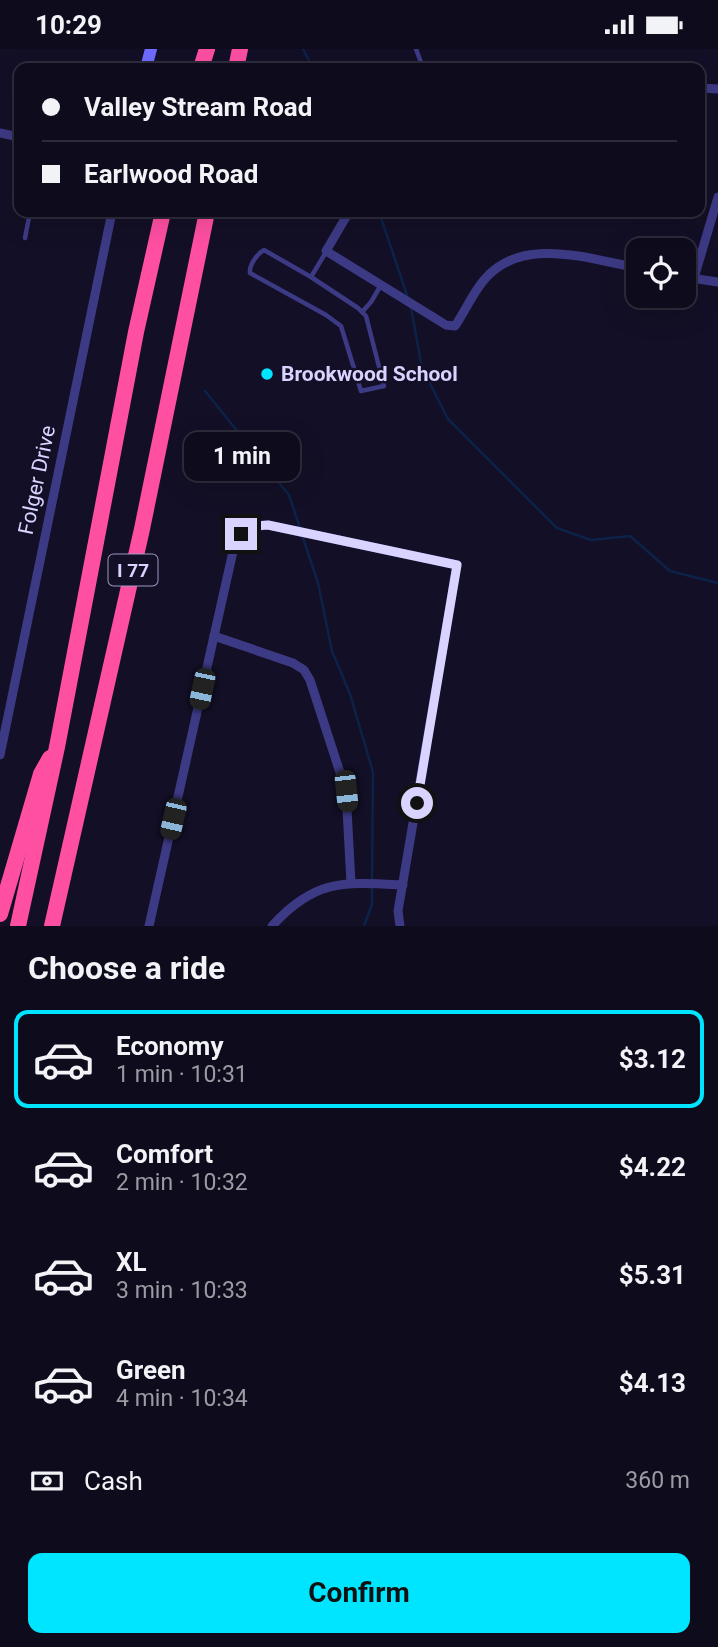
<!DOCTYPE html>
<meta charset="utf-8">
<style>
body{margin:0;font-family:Roboto,sans-serif;background:#171425;color:#f1f3f6;height:100vh;display:flex;flex-direction:column;font-size:26px;white-space:nowrap}
*{box-sizing:border-box;margin:0}
p{font-size:23px;color:#9b9ba3}
.icon{flex:none;width:38px;height:38px;fill:none;stroke:currentColor;stroke-width:2;stroke-linecap:round;stroke-linejoin:round}
.map{position:relative;height:877px;overflow:hidden}
.panel{display:flex;flex-direction:column;background:#0e0b1c;flex:1}
.panel>*{flex:none}
.hud{position:absolute;left:14px;top:14px;width:691px;height:154px;border-radius:14px;box-shadow:0 7px 28px #0002,0 0 0 2px #2e2b3b;display:grid;align-content:center;height:154px;padding:0 28px;background:#0e0b1c}
.controls{position:absolute;left:626px;top:189px;display:grid;gap:14px}
.controls a{display:grid;place-items:center;width:70px;height:70px;border-radius:14px;background:#0e0b1c;box-shadow:0 7px 28px #0002,0 0 0 2px #2e2b3b;font-size:35px}
.end{position:absolute;width:32px;height:32px;margin:-16px;border:9px solid #d9d4ff;background:#111;box-shadow:0 0 0 4px #111}
.from{border-radius:50%}
.bubble{position:absolute;height:49px;border-radius:14px;background:#0e0b1c;box-shadow:0 7px 28px #0002,0 0 0 2px #2e2b3b;font-size:23px;font-weight:700;line-height:49px;text-align:center}
.car{position:absolute;width:21px;height:42px;margin:-21px -10px;border-radius:9px;box-shadow:0 0 5px 2px #0007;background:linear-gradient(#222 24%,#8ab4d8 0 40%,#222 0 76%,#8ab4d8 0 86%,#222 0)}
.hud b{display:flex;align-items:center;gap:24px;height:66px;font-size:26px}
.hud b+b{border-top:2px solid #2e2b3b}
.hud i{width:18px;height:18px;background:#f1f3f6}
ul{padding:0;list-style:none}
li{display:flex;align-items:center;gap:21px;height:98px;margin:0 14px 10px;padding:0 14px;border:4px solid transparent;border-radius:14px}
li div{flex:1}
li b{display:block;font-size:26px}
li em{font-style:normal;font-weight:700}
li.current{border-color:#00e5ff}
li>.icon{width:63px;height:63px;stroke-width:1.5}
h2{padding:0 28px;font-size:32px;line-height:84px}
.pay{display:flex;align-items:center;gap:18px;height:77px;padding:0 28px;font-size:26px}
.pay p{margin-inline-start:auto}
.cta{display:flex;gap:14px;margin-top:auto;padding:14px 28px}
.cta a{flex:1;height:80px;border-radius:14px;background:#00e5ff;color:#111;font-size:28px;font-weight:700;line-height:80px;text-align:center}
.status{display:flex;justify-content:space-between;align-items:center;height:49px;padding:0 35px;background:#0e0b1c;direction:ltr}
.status svg{height:19px;fill:currentColor}
.map>svg:first-child{display:block}
.lines{fill:none;stroke-linecap:round;stroke-linejoin:round}
.stream{stroke:#0c2248;stroke-width:2.5}
.lane{stroke:#3d3a85;stroke-width:4.5}
.street{stroke:#3d3a85;stroke-width:9}
.secondary{stroke:#6f6bff;stroke-width:12}
.highway{stroke:#ff4fa3;stroke-width:16}
.route{stroke:#d9d4ff;stroke-width:9}
.poi-dot{fill:#00e5ff;stroke:#130f26;stroke-width:2.5}
.labels{text-anchor:middle;dominant-baseline:central;stroke-width:5;stroke-linejoin:round;paint-order:stroke}
.shield{fill:#130f26;stroke:#9e99be;stroke-width:2}
.shield-label{font-size:19px;font-weight:bold;fill:#d9d4ff}
.poi-label{font-size:21px;font-weight:bold;fill:#d9d4ff;stroke:#130f26;text-anchor:start}
.street-label{font-size:21px;fill:#d9d4ff;stroke:#130f26}
</style>
<div class="status"><b>10:29</b><svg viewBox="0 0 49 12"><path d="M0 12V9h3v3zM5 12V6h3v6zM10 12V3h3v9zM15 12V0h3v12zM26 1h20v11H26zM47 4h2v5h-2z"/></svg></div>
<div class="map">
<svg width="718" height="877" viewBox="0 0 718 877">
<rect width="100%" height="100%" fill="#130f26"/>
<g class="lines">
<g class="stream">
<path d="M303,0l10,19"/>
<path d="M379,163l29,86"/>
<path d="M411,259l11,60 26,51 109,109 34,12 39,-4 40,35 48,12"/>
<path d="M205,342l84,104 11,33"/>
<path d="M302,486l16,48 14,68 18,43 23,78 -1,109"/>
<path d="M364,877l8,-22v-17"/>
</g>
<g class="lane">
<path d="M416,0l7,19"/>
<path d="M25,189l5,-26"/>
<path d="M311,228l47,31 8,8 18,70 -23,5 -20,-65 -15,-11 -76,-42c-1,-8 7,-19 14,-23l47,27 15,-25"/>
<path d="M362,263l9,-10 10,-17"/>
</g>
<g class="street">
<path d="M700,39l18,1"/>
<path d="M0,84l19,4"/>
<path d="M349,163l-23,39 120,74 9,1c10,-15 18,-33 29,-46 38,-46 107,-20 155,-12"/>
<path d="M684,228l34,5"/>
<path d="M694,229l24,-81"/>
<path d="M214,587l79,27 11,7 6,10 36,111 5,92"/>
<path d="M0,706l112,-543"/>
<path d="M149,877l85,-379c8,-16 16,-21 34,-22l189,40 -59,346 2,15"/>
<path d="M272,877c43,-47 71,-44 131,-41"/>
</g>
<path class="secondary" d="M146,19l5,-19"/>
<g class="highway">
<path d="M201,19l6,-19"/>
<path d="M236,19l4,-19"/>
<path d="M0,865l41,-140 9,-16"/>
<path d="M18,877l39,-179 79,-415 27,-120"/>
<path d="M52,877l90,-397 65,-317"/>
</g>
</g>
<g class="lines">
<path class="route" d="M241,485l12,-8 15,-1 189,40 -40,238"/>
</g>
<circle class="poi-dot" cx="267" cy="325" r="7"/>
<g class="labels">
<rect class="shield" x="108.5" y="505.5" width="49" height="31" rx="5"/>
<g class="shield-label">
<text x="133" y="521">I 77</text>
</g>
<g class="poi-label">
<text x="281" y="325">Brookwood School</text>
</g>
<g class="street-label">
<text transform="translate(37 431) rotate(-78)">Folger Drive</text>
</g>
</g>
</svg>
<div class="controls">
<a><svg class="icon" aria-label="locate" viewBox="0 0 24 24"><circle cx="12" cy="12" r="6"/><path d="M12 2v4M12 18v4M2 12h4M18 12h4"/></svg></a>
</div>
<i class="end from" style="left:417px;top:754px"></i>
<i class="end" style="left:241px;top:485px"></i>
<div class="bubble" style="left:184px;top:383px;width:116px">1 min</div>
<i class="car" style="left:202px;top:640px;rotate:192deg"></i>
<i class="car" style="left:346px;top:742px;rotate:174deg"></i>
<i class="car" style="left:173px;top:770px;rotate:193deg"></i>
<div class="hud">
<b><i class="from"></i>Valley Stream Road</b>
<b><i></i>Earlwood Road</b>
</div>
</div>
<section class="panel">
<h2>Choose a ride</h2>
<ul>
<li class="current"><svg class="icon" aria-label="car" viewBox="0 0 24 24"><path d="M5 17H2v-5l4-1 3-4h7l3 4 3 1v5h-3M9 17h6M6 11h13"/><circle cx="7" cy="17" r="2"/><circle cx="17" cy="17" r="2"/></svg><div><b>Economy</b><p>1 min · 10:31</p></div><em>$3.12</em></li>
<li><svg class="icon" aria-label="car" viewBox="0 0 24 24"><path d="M5 17H2v-5l4-1 3-4h7l3 4 3 1v5h-3M9 17h6M6 11h13"/><circle cx="7" cy="17" r="2"/><circle cx="17" cy="17" r="2"/></svg><div><b>Comfort</b><p>2 min · 10:32</p></div><em>$4.22</em></li>
<li><svg class="icon" aria-label="car" viewBox="0 0 24 24"><path d="M5 17H2v-5l4-1 3-4h7l3 4 3 1v5h-3M9 17h6M6 11h13"/><circle cx="7" cy="17" r="2"/><circle cx="17" cy="17" r="2"/></svg><div><b>XL</b><p>3 min · 10:33</p></div><em>$5.31</em></li>
<li><svg class="icon" aria-label="car" viewBox="0 0 24 24"><path d="M5 17H2v-5l4-1 3-4h7l3 4 3 1v5h-3M9 17h6M6 11h13"/><circle cx="7" cy="17" r="2"/><circle cx="17" cy="17" r="2"/></svg><div><b>Green</b><p>4 min · 10:34</p></div><em>$4.13</em></li>
</ul>
<div class="pay"><svg class="icon" aria-label="cash" viewBox="0 0 24 24"><path d="M3 7h18v10H3z"/><circle cx="12" cy="12" r="2"/></svg>Cash<p>360 m</p></div>
<div class="cta"><a>Confirm</a></div>
</section>
